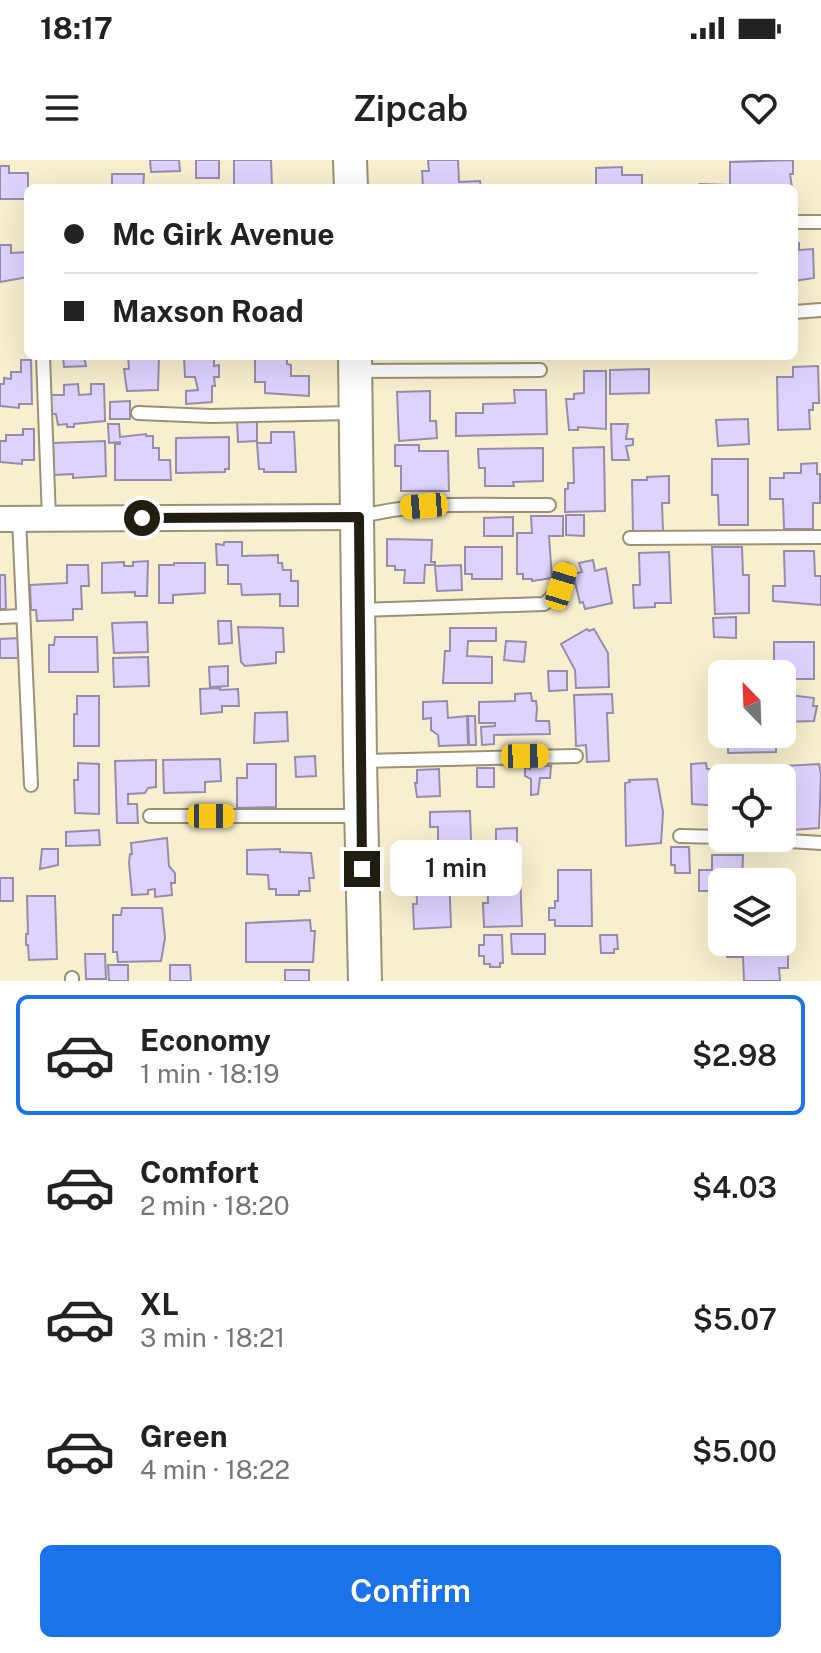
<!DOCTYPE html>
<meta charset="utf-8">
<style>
body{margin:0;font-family:"Public Sans",sans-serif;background:#f2f2f2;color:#222;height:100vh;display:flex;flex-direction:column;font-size:30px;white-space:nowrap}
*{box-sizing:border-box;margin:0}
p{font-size:26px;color:#767676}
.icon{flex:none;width:44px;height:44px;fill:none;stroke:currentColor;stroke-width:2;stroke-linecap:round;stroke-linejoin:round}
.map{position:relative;height:821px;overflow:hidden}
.sheet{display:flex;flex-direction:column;background:#fff;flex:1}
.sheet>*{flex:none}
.banner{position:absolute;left:24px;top:24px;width:774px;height:176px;border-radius:12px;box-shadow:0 8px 32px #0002;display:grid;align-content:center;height:176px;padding:0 40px;background:#fff}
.needle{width:52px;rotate:337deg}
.buttons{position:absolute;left:708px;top:500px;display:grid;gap:16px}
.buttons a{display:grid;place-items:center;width:88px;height:88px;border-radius:12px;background:#fff;box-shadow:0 8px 32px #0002;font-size:40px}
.end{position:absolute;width:36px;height:36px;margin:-18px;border:10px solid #201d11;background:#fff;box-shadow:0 0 0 4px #fff}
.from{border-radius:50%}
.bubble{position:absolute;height:56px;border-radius:12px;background:#fff;box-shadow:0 8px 32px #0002;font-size:26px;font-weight:600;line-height:56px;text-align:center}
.car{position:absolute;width:24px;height:48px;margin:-24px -12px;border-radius:10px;box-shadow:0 0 6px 2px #0007;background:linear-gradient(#f5c518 24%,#345 0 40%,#f5c518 0 76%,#345 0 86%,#f5c518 0)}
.banner b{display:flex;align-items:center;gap:28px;height:76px;font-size:30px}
.banner b+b{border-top:2px solid #e0e0e0}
.banner i{width:20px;height:20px;background:#222}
ul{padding:14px 0 0;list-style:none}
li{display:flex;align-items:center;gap:24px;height:120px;margin:0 16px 12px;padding:0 24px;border:4px solid transparent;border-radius:12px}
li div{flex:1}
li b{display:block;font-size:30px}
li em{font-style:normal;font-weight:600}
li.active{border-color:#1a73e8}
li>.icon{width:72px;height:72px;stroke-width:1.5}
.button{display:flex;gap:16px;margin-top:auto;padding:16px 40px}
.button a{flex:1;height:92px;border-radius:12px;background:#1a73e8;color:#fff;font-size:32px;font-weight:600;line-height:92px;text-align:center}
.status{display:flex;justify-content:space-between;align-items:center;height:56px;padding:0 40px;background:#fff;direction:ltr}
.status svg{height:22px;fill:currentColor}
header{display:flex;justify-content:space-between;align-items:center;height:104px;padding:0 40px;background:#fff;font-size:36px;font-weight:600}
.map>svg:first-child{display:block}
.building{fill:#ded3fe;stroke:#958daa;stroke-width:2}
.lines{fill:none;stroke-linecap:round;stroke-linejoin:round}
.lane-casing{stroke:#9a9274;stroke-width:16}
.street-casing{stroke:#9a9274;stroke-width:28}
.secondary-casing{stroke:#9a9274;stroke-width:36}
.lane{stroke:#fff;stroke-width:12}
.street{stroke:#fff;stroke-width:24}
.secondary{stroke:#fff;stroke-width:32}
.route{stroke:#201d11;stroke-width:10}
</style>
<div class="status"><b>18:17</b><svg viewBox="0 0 49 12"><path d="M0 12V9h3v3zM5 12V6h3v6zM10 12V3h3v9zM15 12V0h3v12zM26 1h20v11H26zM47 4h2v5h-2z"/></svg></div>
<header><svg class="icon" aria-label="menu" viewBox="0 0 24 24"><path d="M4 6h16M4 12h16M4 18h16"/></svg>Zipcab<svg class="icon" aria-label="heart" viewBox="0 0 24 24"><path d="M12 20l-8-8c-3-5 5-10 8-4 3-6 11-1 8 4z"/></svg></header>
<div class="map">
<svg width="821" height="821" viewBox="0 0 821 821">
<rect width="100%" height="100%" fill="#f8efcf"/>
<g class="building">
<path d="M150,0h29l1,11 -29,1z"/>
<rect x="196" y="0" width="23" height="18"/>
<path d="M234,0h37l1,28h-38z"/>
<path d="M428,0h30l1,22 21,-1 1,7h-58l-1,-17h7z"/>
<path d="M793,0v14h-3l2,14h-91l-1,-4 30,1v-23z"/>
<path d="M0,6h9v7h19v26h-28z"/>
<path d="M622,7v8h20v13h-46v-20z"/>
<path d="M112,14h32l-1,14h-31z"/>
<path d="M794,83h5v7l14,-1 1,29 -20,3z"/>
<path d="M0,85h11v8l17,-1v25l-28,5z"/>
<path d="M97,196l-13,1 2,9 -22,1 -1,-10 -4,-1z"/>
<path d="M154,196h5l-1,34 -31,1 -3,-22h5l-1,-12z"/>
<path d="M184,196h30v10l5,-1v12h-5l1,9h-3v16l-26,2v-13l12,-1 -3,-13h-10z"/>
<path d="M255,196h32v8l4,1v11h18v20l-44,-3v-11h-10z"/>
<path d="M21,200h10l1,44h-13v4l-19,-2v-22h4v-6l7,1v-7h10z"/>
<path d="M818,206l1,37h-6v7h-4l1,19 -32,1 -1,-53h16v-10z"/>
<path d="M649,209v24l-39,1v-24z"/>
<path d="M584,211h22v58l-28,-2v3h-9l-3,-31h8v-5l10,-1z"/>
<path d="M78,224l1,11 12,-1v-10h13l1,37 -31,3v3h-7v-3l-9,1 -2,-11h-9v-19h17v-10z"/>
<path d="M514,230h32l1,44 -91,2v-23h27v-9l32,-1z"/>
<path d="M430,231v30h6l1,17 -38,3 -2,-49z"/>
<path d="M130,241v18h-20v-17z"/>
<path d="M257,259v22l-19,1 -1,-22z"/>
<path d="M748,259l1,25 -31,2 -2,-26z"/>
<path d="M108,264h11l1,13 26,-3v2h7v12h6v12h11l1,20h-56v-36h5v-2l-11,1z"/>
<path d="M611,264h17l-2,15h7v6l-7,1 3,14h-17z"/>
<path d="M23,269h11v31h-12v4l-22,-2v-21h6v-6h17z"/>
<path d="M271,272h23l2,40h-32v-3h-5l-2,-26h14z"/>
<path d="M229,277v32h-4v3l-49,1v-35z"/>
<path d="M105,281l1,35 -33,2v-4l-19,1 -1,-32z"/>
<path d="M395,285h24v6h29l1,40h-48v-25h-6z"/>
<path d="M604,287l1,64 -40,1v-23h3v-6h6l-1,-35z"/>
<path d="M543,288v33l-30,1 1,4h-29v-18h-6l-1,-19z"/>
<path d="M712,299h36v66h-29l-1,-30h-6z"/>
<path d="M817,303v11h3v29h-7v26h-29l-1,-30h-13v-21h14v-5h17v-9z"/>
<path d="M669,316v27h-7l1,28h-30l-1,-51h15v-3z"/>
<path d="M566,355h18v21l-18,-1z"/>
<path d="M531,356h32v20h-14l3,42 -20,3v-2h-9v-5h-6v-41h15z"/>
<path d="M513,357v19h-29v-18z"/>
<path d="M387,379l45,1 -1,22h4v3h-10l-1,18h-20l1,-13h-10v-4h-8z"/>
<path d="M224,382h18v14l36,-1v8h4l1,7h8v11h7v25h-18v-12l-38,1 -1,-11h-13v-19h-11l-1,-21 8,1z"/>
<path d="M465,387h37v32h-30v-5h-7z"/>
<path d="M712,387h30l1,28h6v38l-34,1z"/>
<path d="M784,391h30l1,25h6v29l-48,-4v-15h12z"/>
<path d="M669,392l2,51h-16v4l-21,1 -1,-23h7l-1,-32z"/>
<path d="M593,400l2,11 11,-3 6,35 -27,6 -2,-7 -3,1 -7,-29 9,-2 -3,-9z"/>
<path d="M148,401l-1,35h-12v-4l-33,1v-30l22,-1v4h9v-4z"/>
<path d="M174,403h31v30l-32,2v8h-14v-38h15z"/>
<path d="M67,405h21l1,21h-8l1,23h-9v11l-36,1 -1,-11h-5l-1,-25 37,-2z"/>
<path d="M461,405l1,25 -25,1 -2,-25z"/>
<path d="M0,415h5l1,34h-6z"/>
<path d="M736,457v21l-22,-1 -1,-19z"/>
<path d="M218,461h13l1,22 -13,1z"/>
<path d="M147,462l1,30 -34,1 -2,-30z"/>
<path d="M238,467l45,1 1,24h-8v11l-31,3 -4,-4z"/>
<path d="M450,468h46v13h-28l-1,15 25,1v26h-49l2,-32h5z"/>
<path d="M587,469l2,2 5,-2 14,24 1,34 -33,1 -1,-18 -14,-26z"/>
<path d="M55,477h42l1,35h-49v-27h5z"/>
<path d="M18,478l1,20h-19v-19z"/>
<path d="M506,481l20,1 -2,20 -20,-2z"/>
<path d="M774,482h40v37h-32v-5h-5v-7l-3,-1z"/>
<path d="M148,497l1,29 -35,1 -1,-29z"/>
<path d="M737,505l1,9h-16v15h-8l-1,-23z"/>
<path d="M228,506v20l-18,1 -1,-20z"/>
<path d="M548,511h19v19l-18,1z"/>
<path d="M220,528v2l18,-1 1,17h-17v6l-21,2 -1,-25z"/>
<path d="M531,533l1,8h4l1,7 -1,13h13l1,13 -56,1v9l-12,1 -1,-18 14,-1v-3h-16v-21l36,-1v-7z"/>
<path d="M612,534l1,19h-6l2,48 -22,1 -1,-17 -10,1 -2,-51z"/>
<path d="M790,535l24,3 -1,8h4l-3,15 -32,1v-23h8z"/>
<path d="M77,536h22v50h-25v-32h3z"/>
<path d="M447,541l1,17 19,-2 1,29 -29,1 -1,-11 -7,-5v-12l-8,1v-17z"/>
<path d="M287,552l1,29 -34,2 1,-30z"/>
<path d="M468,556h7l1,29h-7z"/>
<path d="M776,574v18l-48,1v-18z"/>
<path d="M315,596l1,20 -20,1 -1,-20z"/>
<path d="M220,599l1,22 -16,1v10l-41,1 -1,-33z"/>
<path d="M156,600v27l-8,1 -3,5 -17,1v10h9l1,19h-21l-2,-62z"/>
<path d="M78,603l21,1v50l-24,-1 -1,-33h4z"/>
<path d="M706,603l1,6 46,-1 1,10h-32v28l-30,-2 -1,-40z"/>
<path d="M247,604h29v43l-39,1v-30h10z"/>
<path d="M819,604l2,10 -2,54 -27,2v-4l-6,1 -1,-4h-3v-15h4l-1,-42z"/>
<path d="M529,605l22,1 -1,12h-10l-2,16 -7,1v-16l-6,-3v-8l5,1z"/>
<rect x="477" y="608" width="17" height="19"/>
<path d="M439,609l1,27 -23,1 -2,-14h2v-13z"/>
<path d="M657,619l6,33 -2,31 -35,3 -1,-63 5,-1 -1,-2z"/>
<path d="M470,651l1,30 -33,1v-15h-8v-15z"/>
<path d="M517,668v20h-21v-19z"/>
<path d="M99,670l1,15 -34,1v-14z"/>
<path d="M167,678l2,28 6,7v10h-4l1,12 -17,2v-8l-7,1v4l-16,1 -3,-32 1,-9h2l-1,-11z"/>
<path d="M671,687h18l1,26h-15v-8h-4z"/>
<path d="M42,689h16v16l-18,4z"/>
<path d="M280,689v3l31,1 3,25h-5l1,13h-11v4h-23v-6h-7l-1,-14 -21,-1v-24z"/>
<path d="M712,695h31l-1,27h-20v31h-10v-22h-13v-21h13z"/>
<path d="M558,710h33l1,56h-37v-6h-6v-12h6v-7h3z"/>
<path d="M520,711l2,55 -38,1 -1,-24h5l-1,-31z"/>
<path d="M449,712l2,55 -37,2 -1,-25h4l-1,-31z"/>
<rect x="0" y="718" width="13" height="23"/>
<path d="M27,736h28l2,63 -28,1 -1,-15h-2v-11h2z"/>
<path d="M122,748h40l3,30 -4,23 -43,1 -1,-10h-4v-37h8z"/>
<path d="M310,760l1,11h4l-2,31h-67v-39z"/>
<path d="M782,770h6v38h-9l1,13h-36l-1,-24h-16v-15h55z"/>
<path d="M511,774h34v20h-33z"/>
<path d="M484,775h18l1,28h-3v4h-10v-3h-6v-8h-5v-11h5z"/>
<path d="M600,775h17l1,14h-4v4h-13z"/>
<path d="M85,794h20l1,25h-20z"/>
<path d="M108,805h20v16h-19z"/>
<path d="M170,805h20l1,16h-21z"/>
<rect x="285" y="810" width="24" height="11"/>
</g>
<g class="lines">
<g class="lane-casing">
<g id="lane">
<path d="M794,62h27"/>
<path d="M794,152l27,-2"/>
<path d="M43,196l6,163"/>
<path d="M355,211l185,-1"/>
<path d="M138,253l73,3 142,-3"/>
<path d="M359,357c61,-17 127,-11 190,-12"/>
<path d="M19,359l12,266"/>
<path d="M630,378l191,-1"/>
<path d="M359,450l185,-6c13,-10 17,-19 22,-34"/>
<path d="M0,457l23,-1"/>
<path d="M363,601l213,-5"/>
<path d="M150,656h211"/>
<path d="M680,676l42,1"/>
<path d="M744,678l77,5"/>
<path d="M72,821v-3"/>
</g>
</g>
<g class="street-casing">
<path id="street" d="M0,359l359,-2"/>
</g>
<g class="secondary-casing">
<g id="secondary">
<path d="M350,0l1,28"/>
<path d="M355,196l5,405 5,220"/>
</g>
</g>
<use href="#lane" class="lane"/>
<use href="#street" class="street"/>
<use href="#secondary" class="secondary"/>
</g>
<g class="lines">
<path class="route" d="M142,358l217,-1 3,352"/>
</g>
</svg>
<div class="buttons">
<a><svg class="needle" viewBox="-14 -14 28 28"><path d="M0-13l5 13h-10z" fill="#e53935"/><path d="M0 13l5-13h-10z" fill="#767676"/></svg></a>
<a><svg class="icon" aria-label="locate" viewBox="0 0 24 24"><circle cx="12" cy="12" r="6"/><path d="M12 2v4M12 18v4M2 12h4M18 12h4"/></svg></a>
<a><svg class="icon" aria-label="layers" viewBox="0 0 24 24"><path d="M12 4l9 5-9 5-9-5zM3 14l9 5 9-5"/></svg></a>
</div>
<i class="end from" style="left:142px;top:358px"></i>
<i class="end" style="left:362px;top:709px"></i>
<div class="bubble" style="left:390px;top:680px;width:132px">1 min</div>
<i class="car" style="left:424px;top:346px;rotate:265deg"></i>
<i class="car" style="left:561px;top:426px;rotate:17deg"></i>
<i class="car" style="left:525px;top:596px;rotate:89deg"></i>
<i class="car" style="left:211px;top:656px;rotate:90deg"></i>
<div class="banner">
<b><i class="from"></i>Mc Girk Avenue</b>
<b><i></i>Maxson Road</b>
</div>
</div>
<section class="sheet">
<ul>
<li class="active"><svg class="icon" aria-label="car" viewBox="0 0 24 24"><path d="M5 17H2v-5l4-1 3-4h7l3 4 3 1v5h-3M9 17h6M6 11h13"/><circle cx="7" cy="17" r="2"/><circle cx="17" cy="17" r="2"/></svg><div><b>Economy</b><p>1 min · 18:19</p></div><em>$2.98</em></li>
<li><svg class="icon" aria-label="car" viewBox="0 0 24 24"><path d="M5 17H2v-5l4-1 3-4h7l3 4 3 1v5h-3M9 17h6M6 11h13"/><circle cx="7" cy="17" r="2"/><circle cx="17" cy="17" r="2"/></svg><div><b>Comfort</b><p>2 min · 18:20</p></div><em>$4.03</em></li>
<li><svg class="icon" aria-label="car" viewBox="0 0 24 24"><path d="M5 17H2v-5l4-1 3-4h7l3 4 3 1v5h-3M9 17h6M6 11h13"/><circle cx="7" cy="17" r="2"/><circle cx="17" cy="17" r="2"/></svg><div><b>XL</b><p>3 min · 18:21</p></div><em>$5.07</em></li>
<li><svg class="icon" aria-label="car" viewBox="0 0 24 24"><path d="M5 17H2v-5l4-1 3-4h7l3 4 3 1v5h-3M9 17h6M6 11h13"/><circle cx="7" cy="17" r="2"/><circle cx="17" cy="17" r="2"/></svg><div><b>Green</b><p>4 min · 18:22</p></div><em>$5.00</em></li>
</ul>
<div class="button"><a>Confirm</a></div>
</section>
